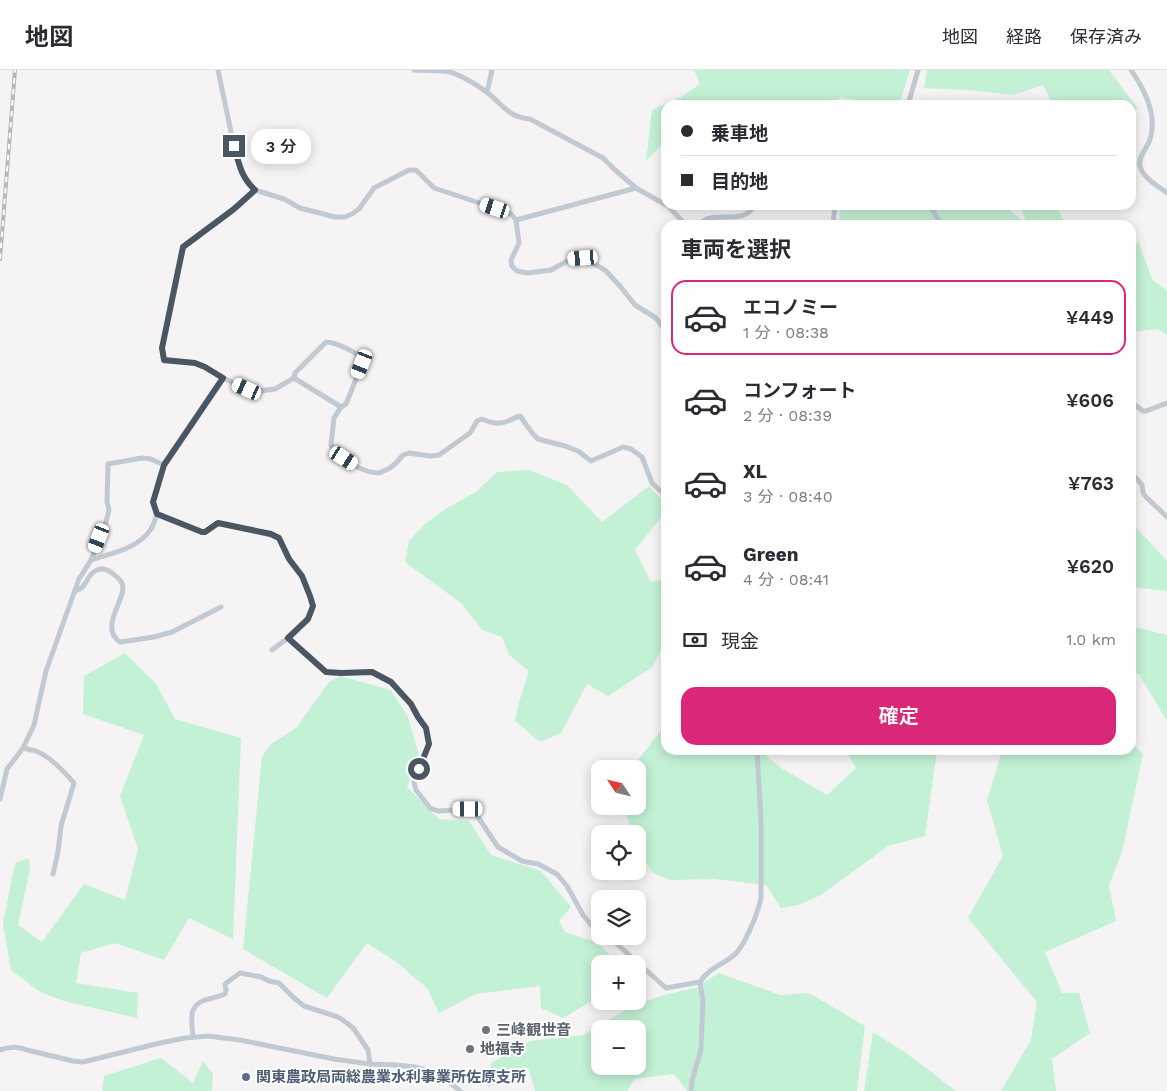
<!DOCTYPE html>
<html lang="ja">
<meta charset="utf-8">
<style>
body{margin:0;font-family:"Work Sans","Noto Sans JP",sans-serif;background:#f7f7f7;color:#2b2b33;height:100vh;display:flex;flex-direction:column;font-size:19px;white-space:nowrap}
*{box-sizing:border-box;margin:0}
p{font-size:16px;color:#7c7c81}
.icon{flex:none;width:28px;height:28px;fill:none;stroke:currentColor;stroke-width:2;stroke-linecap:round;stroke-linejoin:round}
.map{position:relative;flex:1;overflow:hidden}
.panel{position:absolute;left:661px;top:150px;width:475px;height:535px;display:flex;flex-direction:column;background:#fff;border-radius:15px;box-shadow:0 2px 12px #0003}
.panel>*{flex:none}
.hud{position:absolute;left:661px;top:30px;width:475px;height:110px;border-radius:15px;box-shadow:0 2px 12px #0003;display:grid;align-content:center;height:110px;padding:0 20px;background:#fff}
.needle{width:32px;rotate:305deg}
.fabs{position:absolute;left:591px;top:690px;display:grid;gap:10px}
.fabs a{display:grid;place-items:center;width:55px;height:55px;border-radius:10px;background:#fff;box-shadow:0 2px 12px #0003;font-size:25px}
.end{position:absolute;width:22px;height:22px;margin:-11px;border:6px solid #4a5661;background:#fff;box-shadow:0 0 0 2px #fff}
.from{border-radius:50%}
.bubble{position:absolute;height:35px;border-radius:15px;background:#fff;box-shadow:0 2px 12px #0003;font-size:16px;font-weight:600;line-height:35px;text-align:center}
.car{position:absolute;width:15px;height:30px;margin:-15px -8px;border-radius:6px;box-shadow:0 0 4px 1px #0007;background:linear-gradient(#fff 24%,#345 0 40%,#fff 0 76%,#345 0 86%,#fff 0)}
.hud b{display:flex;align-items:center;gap:18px;height:48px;font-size:19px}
.hud b+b{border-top:1px solid #e1e1e2}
.hud i{width:12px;height:12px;background:#2b2b33}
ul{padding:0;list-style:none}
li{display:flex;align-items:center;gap:15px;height:75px;margin:0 10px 8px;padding:0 10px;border:2px solid transparent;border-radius:15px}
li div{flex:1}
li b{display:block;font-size:19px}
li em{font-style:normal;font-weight:600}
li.on{border-color:#db2777}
li>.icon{width:45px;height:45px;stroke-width:1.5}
h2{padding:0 20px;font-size:22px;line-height:60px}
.pay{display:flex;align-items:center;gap:12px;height:55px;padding:0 20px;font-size:19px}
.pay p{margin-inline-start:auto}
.action{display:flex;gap:10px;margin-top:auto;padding:10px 20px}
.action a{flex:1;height:58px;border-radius:15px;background:#db2777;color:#fff;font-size:20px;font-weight:600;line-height:58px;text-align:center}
header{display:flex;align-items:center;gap:30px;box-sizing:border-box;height:70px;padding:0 25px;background:#fff;border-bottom:1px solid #e1e1e2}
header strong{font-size:24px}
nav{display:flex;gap:28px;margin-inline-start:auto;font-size:18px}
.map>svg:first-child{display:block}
.green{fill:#c3f1d5;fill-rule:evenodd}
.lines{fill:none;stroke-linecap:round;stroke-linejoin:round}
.minor{stroke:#c1cad2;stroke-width:5}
.rail-casing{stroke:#b5b8bd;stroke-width:4}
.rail{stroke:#fff;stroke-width:2;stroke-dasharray:5.5;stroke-linecap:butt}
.route{stroke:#4a5661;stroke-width:6}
.worship-dot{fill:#6b7280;stroke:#fff;stroke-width:2}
.service-dot{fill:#5c6f8a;stroke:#fff;stroke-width:2}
.labels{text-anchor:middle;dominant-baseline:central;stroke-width:4;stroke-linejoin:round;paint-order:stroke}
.worship-label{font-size:15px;font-weight:bold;fill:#5b616d;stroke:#fff;text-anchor:start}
.service-label{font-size:15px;font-weight:bold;fill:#4e5e75;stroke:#fff;text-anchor:start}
</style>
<header>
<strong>地図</strong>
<nav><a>地図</a><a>経路</a><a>保存済み</a></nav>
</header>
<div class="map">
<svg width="1167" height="1021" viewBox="0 0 1167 1021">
<rect width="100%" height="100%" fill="#f5f3f3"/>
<g class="green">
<path d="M694,0h216l-11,35h-18l-41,-8 -6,8h-168v35l-20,21 6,-51 29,-13 19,-13z"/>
<path d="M927,0h182l29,39 -7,1v-5h-78l-10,-20 -30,10 -45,-5 -44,-2z"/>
<path d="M840,135h163l24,19 -7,-19h36l10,20h-227z"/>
<path d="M1139,173l13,36 15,12v44l-9,-6 -27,3v-87z"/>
<path d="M529,400l38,15 35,37 47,-36 17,18v7l-31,39 16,32 15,-3v62l-14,26 -44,29 -21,-12 -26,49 -21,9 -25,-21 5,-22 9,-28 -20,-16 -7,-18 -20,-7 -21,-27 -56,-41 4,-21 16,-17 22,-16 29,-16 21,-20z"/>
<path d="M1131,452l36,39v30l-36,-4z"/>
<path d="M1131,556l36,9v86l-28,-47 -8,-3z"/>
<path d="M125,583l31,31 19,35 66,19 -8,201 -44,-21 -25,42 -49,-17 -34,10 -5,30 62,10 -1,25 -73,-17 -24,-9 -29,-22 -8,-47 12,-60 14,-5 1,11 -12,56 24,17 42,-58 41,16 13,-51 -18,-53 24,-61 -61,-21 1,-38z"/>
<path d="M340,606l51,14 17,27 11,38 -12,32 32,32 30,2 22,34 50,16 30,36 -12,14 6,11 33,11 21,21h-19v32l-37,22 -22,-10 -1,-22 -64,8 -37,19 -12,-25 -32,-27 -28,-18 -40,55 -84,-49 19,-192 8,-12 26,-17 33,-46z"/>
<path d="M666,654v26h93l22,18 46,27 29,-27 -11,-18h92l-12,86 -37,10 -67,49 -23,10 -17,3 -15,-23 -52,-6 -44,1 -17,-7 -15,-23v-16h-6l-8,-28h14v-37h-7z"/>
<path d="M1131,672l12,12 -21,98 -13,33 7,36 -71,31 17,41h17l11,40 -38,26 4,32h-55l30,-51 6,-38 -69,-84 35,-62 -16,-55 15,-51h129z"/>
<path d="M719,903l61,22 29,-2 56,33 -8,65h-170l-13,-17 -40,5 -6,12h-93l-7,-24 -40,21 3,-25 40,-22 52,-6 51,-30 30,-10 31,-7zM600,959h38v37h-38z"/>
<path d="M873,962l33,21 50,38h-92z"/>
<path d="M161,988l32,25 10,-22 10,13 -1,17h-110l2,-15z"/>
</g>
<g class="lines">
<g class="minor">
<path d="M218,0l16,76 8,28 6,9 7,7 29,9 16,9 35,9h10l7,-3 7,-5 15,-21 35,-18h7l18,18 73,24 5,3 4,5 3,23 -8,17 1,6 5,5 11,2 23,-3 20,-11 12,-1 22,12 15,16 15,19 21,13 10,14"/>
<path d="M414,0c12,1 25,0 36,2 11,3 29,14 38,21 15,12 20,24 42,26l73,39 11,11 22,19 30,17"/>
<path d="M1131,0c14,20 28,47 18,72 -3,7 -11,16 -9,24 3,12 18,20 27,27"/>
<path d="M487,22l5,-22"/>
<path d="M908,35l10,-35"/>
<path d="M255,120l-21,19 -51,38 -21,101 2,13 31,2 10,4 18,11 24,11 12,2 16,-2 19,-11 47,29 -7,11 -3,27 12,13 16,10 11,4 9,1 11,-5 6,-5 7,-8 6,-2 21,3 9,-1 31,-22 7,-12 5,-2c9,4 16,6 26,2 5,-2 7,-4 12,-5l13,18 5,5 27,7 13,5 13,10 32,-14 8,2 11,8 10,26 14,13"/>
<path d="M667,135l19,20"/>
<path d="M931,138l11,17"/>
<path d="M516,150l120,-32"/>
<path d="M696,155c5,-2 9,-6 14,-7 17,-3 35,4 45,-13"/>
<path d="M833,155l2,-20"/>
<path d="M294,308l1,-5 31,-31c8,0 33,10 36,18 1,1 0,2 0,4l-16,40 -5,3"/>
<path d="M1131,332l12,9h3l21,-8"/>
<path d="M1131,402l11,13 1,7 2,4 22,21"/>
<path d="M157,444l45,18h3l13,-9 53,12 8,3 10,21 13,17 8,20 3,10 -5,13 -20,19 38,34 15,1 32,-1 18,10 20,22 7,13 8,11 3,16 -15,38 2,8 14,18 8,3 30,-2 8,5 22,33 24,14 16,3 19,10 10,12 16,29 10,12 7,4"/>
<path d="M91,490c21,-7 47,-11 60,-31 3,-4 4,-10 6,-15l-4,-12 11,-37 59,-87"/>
<path d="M75,521c14,-4 10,-16 22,-21 5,-2 11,0 15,3 5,4 11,8 11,15 -1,17 -23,40 -3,54l34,-5 18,-5 49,-25"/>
<path d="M272,580l16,-12"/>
<path d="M23,678c4,1 9,2 13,3 13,5 29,21 38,32l-13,43 -3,26 -5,22"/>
<path d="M0,729l7,-30 16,-21 11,-23 12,-54 33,-92 12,-19 14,-34 4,-16 -2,-8 1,-38 34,-6 9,1 13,6"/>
<path d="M608,866l58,52 34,-6"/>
<path d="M193,967c-1,-15 -6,-31 12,-37 7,-2 13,-3 20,-6l1,-4 -1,-6 15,-11 21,4 8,4 10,2 14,14 11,9 34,11 9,6 7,6 14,21 2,14"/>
<path d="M0,980c10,-4 18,-4 27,0l46,11 10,1 77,-19 25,-5 23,-2 32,4 94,19 36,5 26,1 19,2 25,7 20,17"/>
<path d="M691,1021l1,-10 9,-32 2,-47 -3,-20c8,-13 21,-17 33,-26 11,-8 26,-45 28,-59v-76l-4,-71"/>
</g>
<g class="rail-casing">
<path id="rail" d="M0,189l15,-189"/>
</g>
<use href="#rail" class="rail"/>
</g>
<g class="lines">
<path class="route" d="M234,76c5,18 7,31 21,44l-21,19 -51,38 -21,101 2,12 31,3 10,4 18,11 -59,87 -11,37 4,12 45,18h3l13,-9 53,11 8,4 10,21 13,17 8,20 3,10 -5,13 -20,19 38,34 15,1 31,-1 19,10 20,22 7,13 8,11 3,16 -10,25"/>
</g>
<g class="worship-dot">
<circle cx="486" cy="960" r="5"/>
<circle cx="470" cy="979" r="5"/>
</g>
<circle class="service-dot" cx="246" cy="1007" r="5"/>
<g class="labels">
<g class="worship-label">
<text x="496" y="960">三峰観世音</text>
<text x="480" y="979">地福寺</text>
</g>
<g class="service-label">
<text x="256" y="1007">関東農政局両総農業水利事業所佐原支所</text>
</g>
</g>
</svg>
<div class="fabs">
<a><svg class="needle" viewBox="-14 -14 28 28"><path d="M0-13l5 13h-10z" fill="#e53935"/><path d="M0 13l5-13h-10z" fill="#7c7c81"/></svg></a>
<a><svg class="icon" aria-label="locate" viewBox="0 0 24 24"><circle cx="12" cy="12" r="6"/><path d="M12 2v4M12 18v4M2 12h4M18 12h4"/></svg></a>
<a><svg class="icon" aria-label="layers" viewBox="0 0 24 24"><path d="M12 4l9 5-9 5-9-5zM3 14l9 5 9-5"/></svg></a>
<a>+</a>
<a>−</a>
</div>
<i class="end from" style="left:419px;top:699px"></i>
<i class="end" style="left:234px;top:76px"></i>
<div class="bubble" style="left:251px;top:59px;width:60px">3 分</div>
<i class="car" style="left:495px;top:138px;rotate:288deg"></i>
<i class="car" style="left:583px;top:188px;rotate:266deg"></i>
<i class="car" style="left:362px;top:294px;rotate:202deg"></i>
<i class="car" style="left:247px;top:319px;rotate:294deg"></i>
<i class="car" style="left:344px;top:388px;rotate:122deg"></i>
<i class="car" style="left:99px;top:468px;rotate:201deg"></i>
<i class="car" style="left:468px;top:739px;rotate:270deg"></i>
<div class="hud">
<b><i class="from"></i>乗車地</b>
<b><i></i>目的地</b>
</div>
<section class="panel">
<h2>車両を選択</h2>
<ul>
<li class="on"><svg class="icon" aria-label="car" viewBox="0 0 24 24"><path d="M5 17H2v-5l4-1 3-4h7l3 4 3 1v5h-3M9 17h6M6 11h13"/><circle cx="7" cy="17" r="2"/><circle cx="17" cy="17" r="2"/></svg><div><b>エコノミー</b><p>1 分 · 08:38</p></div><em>¥449</em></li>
<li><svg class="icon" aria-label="car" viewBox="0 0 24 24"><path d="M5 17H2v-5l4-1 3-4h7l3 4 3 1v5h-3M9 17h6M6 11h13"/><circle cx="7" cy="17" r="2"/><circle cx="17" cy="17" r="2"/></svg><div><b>コンフォート</b><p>2 分 · 08:39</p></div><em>¥606</em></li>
<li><svg class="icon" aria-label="car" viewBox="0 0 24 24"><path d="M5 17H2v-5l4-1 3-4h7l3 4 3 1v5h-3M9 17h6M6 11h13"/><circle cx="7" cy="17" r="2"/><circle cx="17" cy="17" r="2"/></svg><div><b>XL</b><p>3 分 · 08:40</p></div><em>¥763</em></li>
<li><svg class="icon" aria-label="car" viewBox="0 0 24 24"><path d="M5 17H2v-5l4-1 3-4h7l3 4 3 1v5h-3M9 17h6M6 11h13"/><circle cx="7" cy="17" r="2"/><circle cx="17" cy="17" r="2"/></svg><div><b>Green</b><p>4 分 · 08:41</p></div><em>¥620</em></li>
</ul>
<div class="pay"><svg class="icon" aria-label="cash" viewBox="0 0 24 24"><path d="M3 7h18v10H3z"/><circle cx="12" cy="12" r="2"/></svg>現金<p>1.0 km</p></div>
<div class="action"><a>確定</a></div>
</section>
</div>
